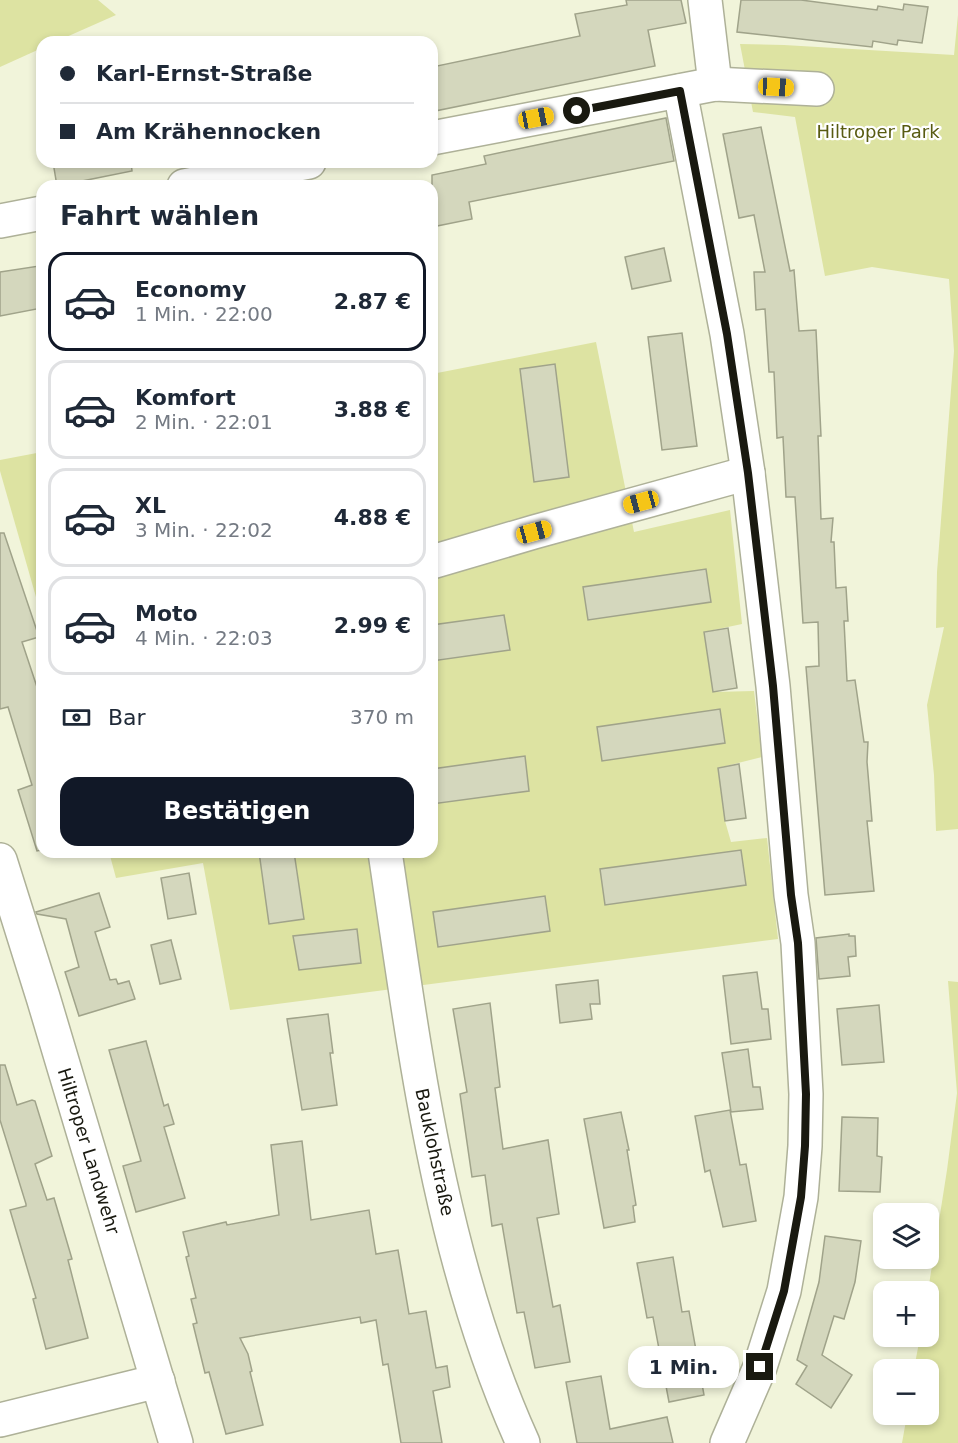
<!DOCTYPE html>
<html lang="de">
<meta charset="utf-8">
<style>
body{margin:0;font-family:"DejaVu Sans",sans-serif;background:#f6f6f7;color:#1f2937;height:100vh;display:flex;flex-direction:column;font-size:22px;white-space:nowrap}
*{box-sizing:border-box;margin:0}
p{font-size:20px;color:#747a83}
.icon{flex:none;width:33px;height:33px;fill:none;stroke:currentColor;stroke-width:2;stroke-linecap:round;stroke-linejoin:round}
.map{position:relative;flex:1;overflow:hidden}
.drawer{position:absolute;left:36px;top:180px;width:402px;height:678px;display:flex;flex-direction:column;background:#fff;border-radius:18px;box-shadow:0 3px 9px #0003}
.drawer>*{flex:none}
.banner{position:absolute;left:36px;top:36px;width:402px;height:132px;border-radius:18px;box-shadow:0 3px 9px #0003;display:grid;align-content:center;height:132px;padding:0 24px;background:#fff}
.tools{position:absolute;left:873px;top:1203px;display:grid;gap:12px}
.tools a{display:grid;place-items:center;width:66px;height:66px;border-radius:12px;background:#fff;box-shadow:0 3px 9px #0003;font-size:30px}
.end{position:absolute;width:27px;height:27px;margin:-14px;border:8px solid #191910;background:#fff;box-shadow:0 0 0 3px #fff}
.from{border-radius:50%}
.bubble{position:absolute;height:42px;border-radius:18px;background:#fff;box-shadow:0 3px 9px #0003;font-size:20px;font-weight:700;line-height:42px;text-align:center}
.car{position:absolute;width:18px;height:36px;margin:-18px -9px;border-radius:8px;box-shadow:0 0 4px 2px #0007;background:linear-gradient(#f5c518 24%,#345 0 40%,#f5c518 0 76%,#345 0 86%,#f5c518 0)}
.banner b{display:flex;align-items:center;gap:21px;height:57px;font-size:22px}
.banner b+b{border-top:2px solid #e0e1e3}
.banner i{width:15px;height:15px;background:#1f2937}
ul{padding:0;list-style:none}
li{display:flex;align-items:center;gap:18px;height:99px;margin:0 12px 9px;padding:0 12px;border:3px solid #e0e1e3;border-radius:18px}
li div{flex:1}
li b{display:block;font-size:22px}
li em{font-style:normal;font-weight:700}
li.on{border-color:#111827}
li>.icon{width:54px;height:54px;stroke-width:1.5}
h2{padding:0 24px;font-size:27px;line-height:72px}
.pay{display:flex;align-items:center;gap:15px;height:66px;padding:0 24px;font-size:22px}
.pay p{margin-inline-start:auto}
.cta{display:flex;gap:12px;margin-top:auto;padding:12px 24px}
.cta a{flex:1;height:69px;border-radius:18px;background:#111827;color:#fff;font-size:24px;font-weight:700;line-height:69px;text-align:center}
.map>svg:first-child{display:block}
.green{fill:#dde3a2}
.building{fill:#d4d7bd;stroke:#a0a38a;stroke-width:1.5}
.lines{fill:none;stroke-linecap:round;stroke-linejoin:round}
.minor-casing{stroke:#aeb198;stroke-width:36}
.minor{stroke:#fff;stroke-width:33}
.route{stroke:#191910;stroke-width:8}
.labels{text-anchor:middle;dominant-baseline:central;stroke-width:4.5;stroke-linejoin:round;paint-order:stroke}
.park-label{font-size:18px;fill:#585b11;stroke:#fff}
.street-label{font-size:18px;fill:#191910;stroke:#fff}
</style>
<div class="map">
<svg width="958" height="1443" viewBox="0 0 958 1443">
<rect width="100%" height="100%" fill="#f1f4da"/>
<g class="green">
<path d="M0,0h98l18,15 -61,27h-13v6l-42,19z"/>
<path d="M958,15v814l-22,2 -2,-56 -7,-70 17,-78 -8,1 1,-56 17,-221 -5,-72 -77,-12 -47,9 -30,-159 -42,-5 -13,-68 44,1 170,10z"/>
<path d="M596,342l38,190 96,-22 12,114 -38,8 9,60 41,-1 8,66 -44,11 7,53 6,21 36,-4 11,101 -548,71 -27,-147 -87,15 -7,-26h323v-478z"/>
<path d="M42,452v166l-42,-147v-11z"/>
<path d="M948,981l10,1v461h-56l5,-28 21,-1v-44l-14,-1 6,-32 8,-1v-45l19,-121 10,-77z"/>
</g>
<g class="building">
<path d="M626,0h55l5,23 -38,7 7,36 -220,45 -3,-12v-32l148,-31 -5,-22 52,-9z"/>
<path d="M741,0h60l76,10 1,-4 25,4 1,-6 24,3 -6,36 -24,-3 -1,5 -24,-4 -1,6 -135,-15z"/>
<path d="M666,118l8,43 -205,41 3,17 -40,8v-52l54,-11 -2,-8z"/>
<path d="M761,127l29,144 4,-1 5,61 17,-1 5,106h-3l3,83 12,-1 -2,24h3l2,46 10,-1 2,34h-4l3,60 8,-1 9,62h4l-1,20 5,59h-5l7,70 -49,4 -19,-228 13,-1 -1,-44 -15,1 -8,-126h-9l-3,-60 -6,1 -3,-66h-5l-4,-63 -9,1 -2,-38h11l-11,-57 -15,3 -16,-84z"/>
<path d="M53,162h78l1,9 -75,15z"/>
<path d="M664,248l7,33 -39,8 -7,-32z"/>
<path d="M39,266l3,14v28l-42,8v-44z"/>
<path d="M682,333l15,113 -35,4 -14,-113z"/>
<path d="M555,364l14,113 -35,5 -14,-113z"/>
<path d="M0,533h4l35,104 -17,5 16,48 4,-1v161l-5,1 -19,-61 14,-5 -24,-78 -8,2z"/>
<path d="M706,569l5,33 -123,18 -5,-33z"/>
<path d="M504,615l6,35 -78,11v-36z"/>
<path d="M728,628l9,60 -24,4 -9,-60z"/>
<path d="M720,709l5,34 -123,18 -5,-34z"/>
<path d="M525,756l4,35 -97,13v-35z"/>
<path d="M739,764l7,54 -21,3 -7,-53z"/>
<path d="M741,850l5,35 -141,20 -5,-36z"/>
<path d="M259,852h35l10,67 -35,5z"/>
<path d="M189,873l7,41 -28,5 -7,-41z"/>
<path d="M99,893l11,34 -15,5 15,48 6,-1 2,5 11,-3 6,18 -56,17 -14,-44 14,-5 -13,-48 -29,-5 -1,-2z"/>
<path d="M545,896l5,35 -112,16 -5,-35z"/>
<path d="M357,929l4,34 -62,7 -6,-34z"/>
<path d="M849,934v2h6l1,20 -8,1 2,19 -31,3 -3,-41z"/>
<path d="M171,940l10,39 -21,5 -9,-39z"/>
<path d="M757,972l5,37h6l3,30 -40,5 -8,-68z"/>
<path d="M598,980l2,24h-10l2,15 -32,4 -4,-38z"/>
<path d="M490,1003l10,84 -5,1 8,61 45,-9 11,74 -22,4 16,89 7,-2 10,57 -35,6 -11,-56 -7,1 -15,-89 -10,2 -7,-51 -13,2 -12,-83 7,-2 -14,-83z"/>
<path d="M879,1005l5,57 -42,3 -5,-56z"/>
<path d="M328,1014l5,39h-3l7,52 -35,5 -15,-91z"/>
<path d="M146,1041l18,65 4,-2 6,20 -10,3 21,71 -49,14 -13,-46 18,-5 -32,-111z"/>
<path d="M748,1049l5,38h7l3,22 -32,3 -9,-59z"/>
<path d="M0,1065h5l12,40 15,-5 3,1 17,55 -17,8 12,36 7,-2 18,61 -4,1 20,78 -42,11 -13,-50 3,-1 -26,-88 16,-4v-2l-26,-84z"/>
<path d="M730,1110l10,55 6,-1 10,57 -33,6 -13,-57 -5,2 -10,-56z"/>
<path d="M621,1112l8,38h-2l9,55 -3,1 2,16 -31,6 -20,-109z"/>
<path d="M842,1117l36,1 -1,38 5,1 -2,35 -41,-1z"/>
<path d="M302,1141l9,79 58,-10 7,44 22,-4 11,64 17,-3 10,57 11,-2 3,21 -17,4 9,52h-41l-13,-79 -5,1 -7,-45 -15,3 -1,-6 -120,21 8,16 4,17 -2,1 13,53 -37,9 -17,-62 -4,1 -12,-49 4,-1 -6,-24 5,-1 -10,-41 3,-1 -6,-24 43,-10 1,3 52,-10 -8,-70z"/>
<path d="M825,1236l36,5 -6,41 -11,37 -10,-3 -12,39 30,20 -21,33 -35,-24 11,-18 -10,-6 22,-78z"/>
<path d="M673,1257l9,55 7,-1 15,84 -35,7 -16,-85 -6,1 -10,-55z"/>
<path d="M601,1376l9,53 57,-12 6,26h-96l-11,-61z"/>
</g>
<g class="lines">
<g class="minor-casing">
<g id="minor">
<path d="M705,0l10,84"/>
<path d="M680,91l47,243 21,139 25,213 18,209 7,48 8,151 -1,52 -4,51 -17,94 -24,76 -33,76"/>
<path d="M432,138l283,-54 102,5"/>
<path d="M184,186l125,-24"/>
<path d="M0,221l42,-8"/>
<path d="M432,562l102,-30 214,-59"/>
<path d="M385,852c30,200 54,405 138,591"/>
<path d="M0,860l43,137 133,446"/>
<path d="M0,1420l158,-39"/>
</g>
</g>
<use href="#minor" class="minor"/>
</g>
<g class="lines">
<path class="route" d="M577,111l103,-20 47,243 21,139 25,213 18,209 7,48 8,151 -1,52 -4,51 -17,94 -24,76"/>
</g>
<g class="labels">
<g class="park-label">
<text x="878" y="131">Hiltroper Park</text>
</g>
<g class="street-label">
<text transform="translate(89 1151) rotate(73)">Hiltroper Landwehr</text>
<text transform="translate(435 1152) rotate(78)">Bauklohstraße</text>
</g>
</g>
</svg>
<div class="tools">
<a><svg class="icon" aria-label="layers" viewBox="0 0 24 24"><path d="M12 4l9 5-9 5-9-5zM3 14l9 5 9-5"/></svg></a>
<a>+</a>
<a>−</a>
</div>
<i class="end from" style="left:577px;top:111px"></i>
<i class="end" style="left:760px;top:1367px"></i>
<div class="bubble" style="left:628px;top:1346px;width:111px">1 Min.</div>
<i class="car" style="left:776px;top:87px;rotate:93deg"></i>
<i class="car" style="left:536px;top:118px;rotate:79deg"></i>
<i class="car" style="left:641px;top:502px;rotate:255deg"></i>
<i class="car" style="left:534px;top:532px;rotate:75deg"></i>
<div class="banner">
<b><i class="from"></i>Karl-Ernst-Straße</b>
<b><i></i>Am Krähennocken</b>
</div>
<section class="drawer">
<h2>Fahrt wählen</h2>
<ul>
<li class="on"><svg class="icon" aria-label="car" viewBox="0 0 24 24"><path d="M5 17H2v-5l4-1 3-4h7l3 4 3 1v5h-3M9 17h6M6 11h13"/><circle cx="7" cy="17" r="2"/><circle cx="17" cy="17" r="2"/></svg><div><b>Economy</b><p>1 Min. · 22:00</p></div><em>2.87 €</em></li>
<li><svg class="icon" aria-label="car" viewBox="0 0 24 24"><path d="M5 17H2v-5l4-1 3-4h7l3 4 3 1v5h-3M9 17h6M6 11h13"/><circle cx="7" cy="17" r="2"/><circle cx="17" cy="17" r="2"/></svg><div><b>Komfort</b><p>2 Min. · 22:01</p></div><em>3.88 €</em></li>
<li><svg class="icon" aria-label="car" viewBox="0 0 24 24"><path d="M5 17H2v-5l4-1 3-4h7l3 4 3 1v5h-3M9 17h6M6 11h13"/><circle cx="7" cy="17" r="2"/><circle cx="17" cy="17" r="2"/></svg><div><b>XL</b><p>3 Min. · 22:02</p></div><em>4.88 €</em></li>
<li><svg class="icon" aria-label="car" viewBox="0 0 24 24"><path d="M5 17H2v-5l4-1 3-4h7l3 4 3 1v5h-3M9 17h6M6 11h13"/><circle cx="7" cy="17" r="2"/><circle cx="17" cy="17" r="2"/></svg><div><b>Moto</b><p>4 Min. · 22:03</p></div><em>2.99 €</em></li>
</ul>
<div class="pay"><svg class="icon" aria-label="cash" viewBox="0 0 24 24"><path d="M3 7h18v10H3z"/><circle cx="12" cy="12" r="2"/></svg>Bar<p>370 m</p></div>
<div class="cta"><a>Bestätigen</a></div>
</section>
</div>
